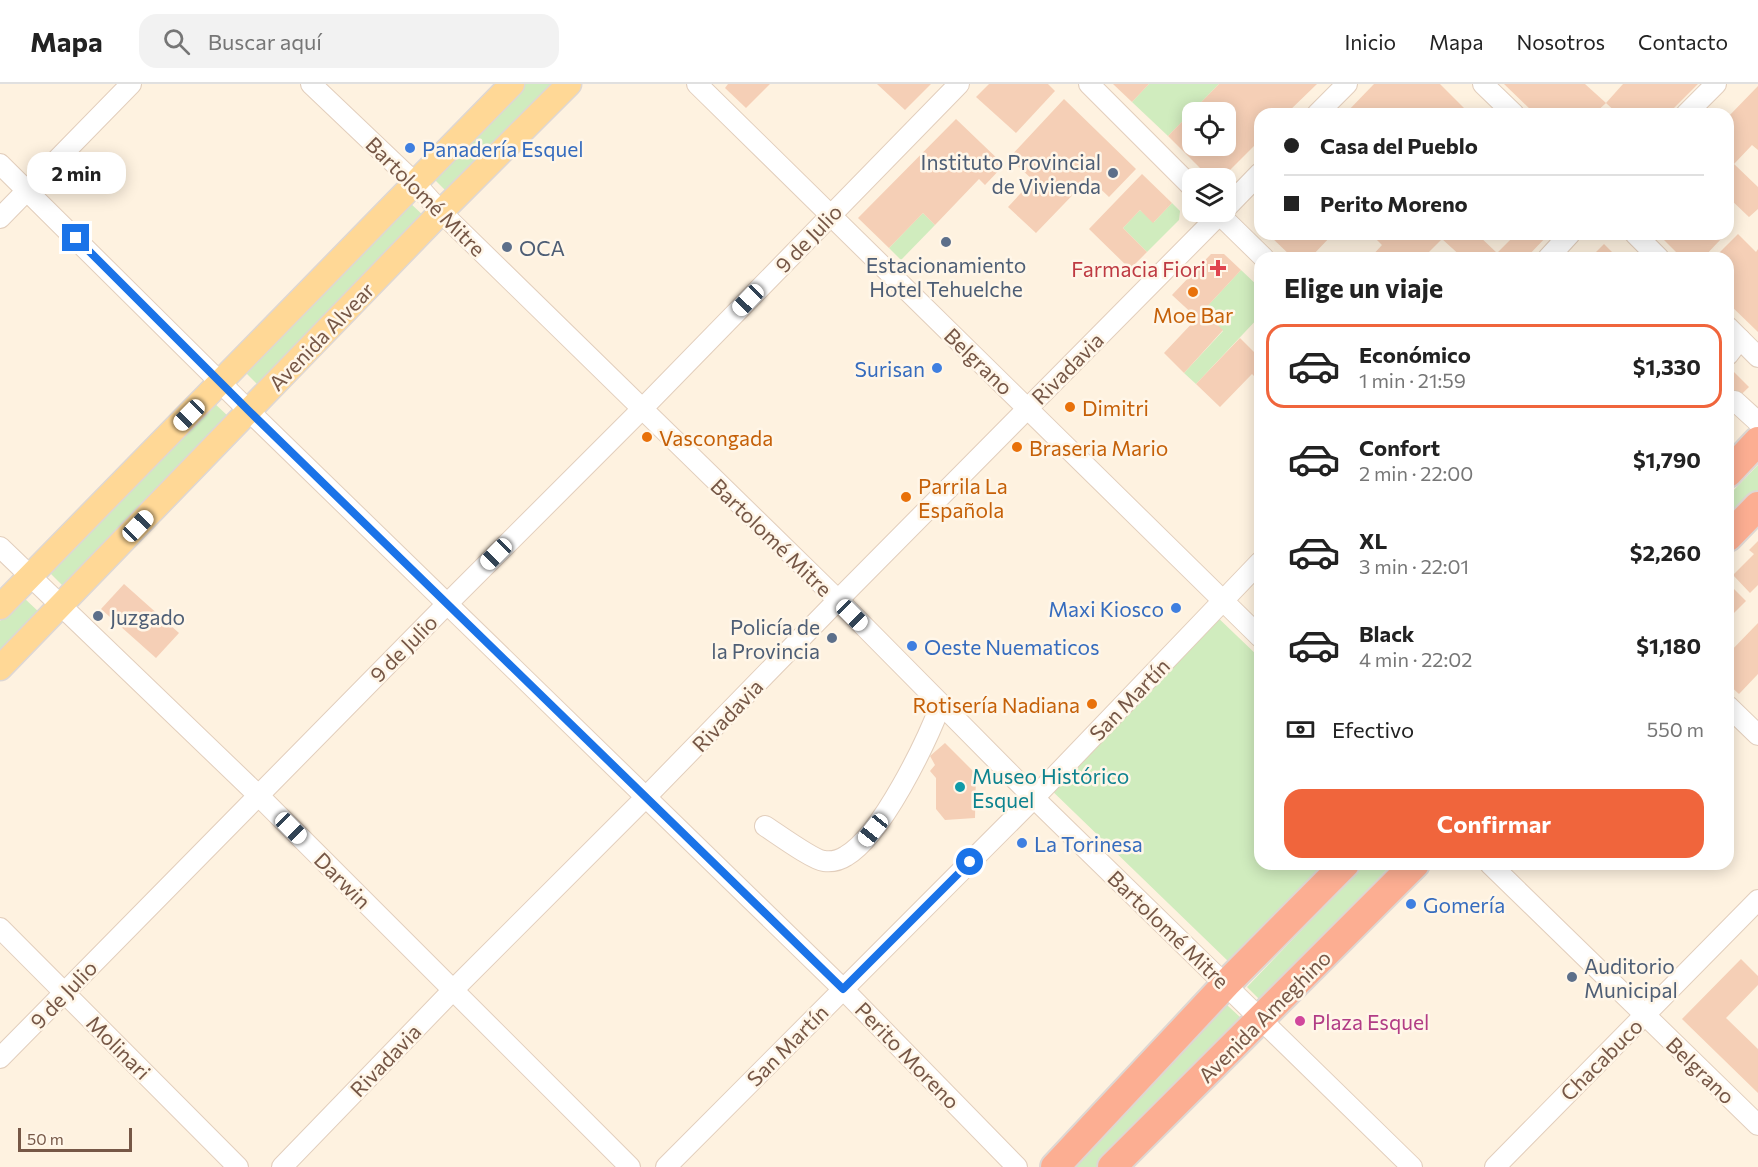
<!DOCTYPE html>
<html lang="es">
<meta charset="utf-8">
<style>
body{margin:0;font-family:Commissioner,sans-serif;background:#f2f2f2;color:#222;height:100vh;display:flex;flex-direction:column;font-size:22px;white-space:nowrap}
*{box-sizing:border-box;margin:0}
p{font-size:20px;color:#767676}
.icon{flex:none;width:33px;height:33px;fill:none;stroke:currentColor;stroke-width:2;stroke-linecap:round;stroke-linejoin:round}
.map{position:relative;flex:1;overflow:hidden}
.drawer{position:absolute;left:1254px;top:168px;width:480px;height:618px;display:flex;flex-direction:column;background:#fff;border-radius:18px;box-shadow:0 3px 15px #0003}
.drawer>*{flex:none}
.guide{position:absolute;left:1254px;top:24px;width:480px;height:132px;border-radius:18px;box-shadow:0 3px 15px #0003;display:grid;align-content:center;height:132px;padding:0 30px;background:#fff}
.tools{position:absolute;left:1182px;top:18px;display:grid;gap:12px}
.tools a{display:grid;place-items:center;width:54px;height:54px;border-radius:12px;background:#fff;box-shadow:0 3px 15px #0003;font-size:30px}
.scale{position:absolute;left:18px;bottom:15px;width:114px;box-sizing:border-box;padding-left:6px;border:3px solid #765746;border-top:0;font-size:16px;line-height:21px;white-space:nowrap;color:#765746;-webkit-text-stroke:4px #fff6e8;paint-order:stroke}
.end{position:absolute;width:27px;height:27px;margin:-14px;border:8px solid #1a73e8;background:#fff;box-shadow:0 0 0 3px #fff}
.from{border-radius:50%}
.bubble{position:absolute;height:42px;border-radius:18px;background:#fff;box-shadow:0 3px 15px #0003;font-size:20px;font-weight:700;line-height:42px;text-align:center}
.car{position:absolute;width:18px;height:36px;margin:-18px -9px;border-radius:8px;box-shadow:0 0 4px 2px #0007;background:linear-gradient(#fff 24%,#345 0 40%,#fff 0 76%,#345 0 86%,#fff 0)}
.guide b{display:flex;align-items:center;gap:21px;height:57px;font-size:22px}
.guide b+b{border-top:2px solid #e0e0e0}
.guide i{width:15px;height:15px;background:#222}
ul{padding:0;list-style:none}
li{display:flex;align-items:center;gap:18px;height:84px;margin:0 12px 9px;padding:0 18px;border:3px solid transparent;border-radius:18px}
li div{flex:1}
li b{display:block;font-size:22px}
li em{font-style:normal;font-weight:700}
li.current{border-color:#f0653c}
li>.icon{width:54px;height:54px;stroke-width:1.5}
h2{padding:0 30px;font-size:27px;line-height:72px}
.pay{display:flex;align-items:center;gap:15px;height:66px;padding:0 30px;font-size:22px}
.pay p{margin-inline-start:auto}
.cta{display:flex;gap:12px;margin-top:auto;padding:12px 30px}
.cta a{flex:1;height:69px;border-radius:18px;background:#f0653c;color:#fff;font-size:24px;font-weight:700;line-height:69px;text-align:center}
header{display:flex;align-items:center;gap:36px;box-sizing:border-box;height:84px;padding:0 30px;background:#fff;border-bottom:2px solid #e0e0e0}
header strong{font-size:28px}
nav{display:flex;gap:33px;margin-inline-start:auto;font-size:21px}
.search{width:420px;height:54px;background:#f2f2f2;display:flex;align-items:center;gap:15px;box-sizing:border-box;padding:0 21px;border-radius:18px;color:#767676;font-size:22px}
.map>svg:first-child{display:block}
.green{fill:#d0ecbe}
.building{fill:#f5cfb6;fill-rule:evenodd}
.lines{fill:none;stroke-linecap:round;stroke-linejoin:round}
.minor-casing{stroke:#e2cebc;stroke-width:22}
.major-casing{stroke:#ded7d3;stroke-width:27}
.highway-casing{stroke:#ded7d3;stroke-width:32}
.minor{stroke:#fff;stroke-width:20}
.major{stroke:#ffd896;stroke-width:24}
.highway{stroke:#fcae92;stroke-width:28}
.route{stroke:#1a73e8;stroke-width:8}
.shop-dot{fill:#3f7fe0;stroke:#fff6e8;stroke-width:2}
.service-dot{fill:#5c6f8a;stroke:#fff6e8;stroke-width:2}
.health-dot{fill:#e0444e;stroke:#fff6e8;stroke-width:2}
.food-dot{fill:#e8710a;stroke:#fff6e8;stroke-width:2}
.culture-dot{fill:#0f9aa8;stroke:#fff6e8;stroke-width:2}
.hotel-dot{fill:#d1479c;stroke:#fff6e8;stroke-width:2}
.labels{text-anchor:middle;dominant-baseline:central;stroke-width:5;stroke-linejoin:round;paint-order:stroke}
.shop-label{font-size:21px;fill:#366cbe;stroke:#fff6e8;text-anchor:start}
.service-label{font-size:21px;fill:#4e5e75;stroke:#fff6e8;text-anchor:start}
.street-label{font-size:21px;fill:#765746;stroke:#fff6e8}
.health-label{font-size:21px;fill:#be3a42;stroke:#fff6e8;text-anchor:end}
.food-label{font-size:21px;fill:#c56008;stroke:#fff6e8;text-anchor:start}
.culture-label{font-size:21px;fill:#0d838f;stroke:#fff6e8;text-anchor:start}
.hotel-label{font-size:21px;fill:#b23c85;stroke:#fff6e8;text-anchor:start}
</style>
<header>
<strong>Mapa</strong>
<div class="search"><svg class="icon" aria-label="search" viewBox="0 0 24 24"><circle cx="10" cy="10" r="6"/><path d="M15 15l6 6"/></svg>Buscar aquí</div>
<nav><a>Inicio</a><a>Mapa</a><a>Nosotros</a><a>Contacto</a></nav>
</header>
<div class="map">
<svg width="1758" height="1083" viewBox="0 0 1758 1083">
<rect width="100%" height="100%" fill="#fef2e0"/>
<g class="green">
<path d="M524,0h36l-109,112 -19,-19z"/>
<path d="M1149,0h70l-51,52 -36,-34z"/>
<path d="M408,117l19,18 -166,169 -18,-18z"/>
<path d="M1172,119l8,8 -1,9 -32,32 -24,-24 17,-18 14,12z"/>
<path d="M923,129l12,12 -34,35 -12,-12z"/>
<path d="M1241,186l19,18v28l-64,68 -12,-11 39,-42 -20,-20z"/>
<path d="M212,317l19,18 -165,170 -19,-19z"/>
<path d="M1758,381v27l-30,32v-28z"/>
<path d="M23,513l19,18 -42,43v-37z"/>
<path d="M1212,528l48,46v206h67l-97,99 -185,-179z"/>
<path d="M1365,780h27l-131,137 -14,-14z"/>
<path d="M1227,921l14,13 -143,149h-26z"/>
</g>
<g class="building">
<path d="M728,0h42l-24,24 -21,-20z"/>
<path d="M877,0h54l-26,26z"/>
<path d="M989,0h59l7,7 -39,42 -40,-36z"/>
<path d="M1113,0h36l-17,18z"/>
<path d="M1219,0h98l-31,30h-26v26l-36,36h-16l-40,-40zM1192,28h34v34h-34z"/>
<path d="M1374,0h66l30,30h-125z"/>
<path d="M1504,0h81l21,19 -12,11h-59z"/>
<path d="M1623,0h75l-30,30h-50l-12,-11z"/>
<path d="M1758,2v64l-6,-5 -18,19 24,23v22l-9,8 -21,-20v-80z"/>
<path d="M1064,15l72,70 -27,28 -20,-19 -53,55 -28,-26 25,-27 -24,-22z"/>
<path d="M956,35l48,46 -19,20 -6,-6 -44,46 -12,-12 -34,35 -31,-30z"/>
<path d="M1142,90l30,29 -19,20 -13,-13 -17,18 24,24 -17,17 -41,-40z"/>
<path d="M1260,118v24l-3,-2 -2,-17z"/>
<path d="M1268,150h65l-23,24h-17z"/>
<path d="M1371,150h106l20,19 15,-15 -4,-4h41l-23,24h-63l-21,-19 -19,19h-53l12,-13z"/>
<path d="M1658,150h58l5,5 -18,19h-21z"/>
<path d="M1738,150l18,18 2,-3v83l-30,-29v-45h-14z"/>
<path d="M1604,160l14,14h-28z"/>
<path d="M1211,170h13l17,16 -38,41 20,19 -39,43 -20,-20 33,-35 -25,-23z"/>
<path d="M1240,254l20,20v24l-8,-8 -32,33 -24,-23z"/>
<path d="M1728,282l21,21 -21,20z"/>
<path d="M1758,457v44l-8,8 -17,-18 21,-21 -5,-4z"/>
<path d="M1728,499l18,18 -18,18z"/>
<path d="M124,500l55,49 -23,25 -55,-49z"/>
<path d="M1758,539v51l-19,20 -11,-10v-30z"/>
<path d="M945,659l31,31 -1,44 -30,2 -9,-11v-31l-6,-7 5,-6 -5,-9z"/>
<path d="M1741,875l17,17v9l-32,33 32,31v44l-76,-74z"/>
</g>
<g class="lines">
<g class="minor-casing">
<g id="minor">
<path d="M311,0l104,99 26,29 397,388 196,198 378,369"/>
<path d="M697,0l563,553"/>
<path d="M1089,0l103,103"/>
<path d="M1483,0l31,30"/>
<path d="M1317,30l30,-30"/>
<path d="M1686,30l30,-30"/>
<path d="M0,80l249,247 594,578 174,178"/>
<path d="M1226,124l34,-35"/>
<path d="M1217,128l47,46"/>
<path d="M0,134l131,-134"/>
<path d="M1635,150l24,24"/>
<path d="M1548,174l22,-24"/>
<path d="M1728,243l30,30"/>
<path d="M1728,271l12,-16"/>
<path d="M1735,317l23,21"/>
<path d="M0,463l258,248 372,372"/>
<path d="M1728,622l30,29"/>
<path d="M765,742c11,7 48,34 59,35 8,1 16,-1 22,-5 36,-21 80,-113 95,-152"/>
<path d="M1490,780l268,261"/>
<path d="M0,844l238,239"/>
<path d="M0,974l448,-455 194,-194 317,-325"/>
<path d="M282,1083l171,-177 192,-192 193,-198 384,-388"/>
<path d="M666,1083l368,-369 226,-236"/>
<path d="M1495,1083l263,-267"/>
</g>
</g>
<g class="major-casing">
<g id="major">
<path d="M0,523l512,-523"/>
<path d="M0,584l441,-456 128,-128"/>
</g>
</g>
<g class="highway-casing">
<g id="highway">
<path d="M1728,389l30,-32"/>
<path d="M1728,453l30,-31"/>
<path d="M1055,1083l171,-183 119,-120"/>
<path d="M1112,1083l303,-303"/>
</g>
</g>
<use href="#minor" class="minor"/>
<use href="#major" class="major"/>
<use href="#highway" class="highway"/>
</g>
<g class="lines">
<path class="route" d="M76,154l173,173 594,578 127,-127"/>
</g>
<g class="shop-dot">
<circle cx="410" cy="64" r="6"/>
<circle cx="937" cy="284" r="6"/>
<circle cx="1176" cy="524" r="6"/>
<circle cx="912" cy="562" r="6"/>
<circle cx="1022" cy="759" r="6"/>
<circle cx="1411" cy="820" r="6"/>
</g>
<g class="service-dot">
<circle cx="1113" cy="89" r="6"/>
<circle cx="946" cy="158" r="6"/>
<circle cx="507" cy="163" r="6"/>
<circle cx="98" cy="532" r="6"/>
<circle cx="832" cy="554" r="6"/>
<circle cx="1572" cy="893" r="6"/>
</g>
<path class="health-dot" d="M1215 175h6v6h6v6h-6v6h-6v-6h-6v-6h6z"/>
<g class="food-dot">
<circle cx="1193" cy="208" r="6"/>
<circle cx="1070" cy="323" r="6"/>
<circle cx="647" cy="353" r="6"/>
<circle cx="1017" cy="363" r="6"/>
<circle cx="906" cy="413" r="6"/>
<circle cx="1092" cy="620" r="6"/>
</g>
<circle class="culture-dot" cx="960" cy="703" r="6"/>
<circle class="hotel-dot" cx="1300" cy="937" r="6"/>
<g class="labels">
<g class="shop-label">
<text x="422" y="64">Panadería Esquel</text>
<text x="925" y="284" text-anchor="end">Surisan</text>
<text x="1164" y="524" text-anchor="end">Maxi Kiosco</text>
<text x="924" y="562">Oeste Nuematicos</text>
<text x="1034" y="759">La Torinesa</text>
<text x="1423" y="820">Gomería</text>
</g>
<g class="service-label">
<text x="1101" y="77" text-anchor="end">Instituto Provincial<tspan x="1101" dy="24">de Vivienda</tspan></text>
<text x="519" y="163">OCA</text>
<text x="946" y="180" text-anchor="middle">Estacionamiento<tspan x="946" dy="24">Hotel Tehuelche</tspan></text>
<text x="110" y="532">Juzgado</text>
<text x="820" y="542" text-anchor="end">Policía de<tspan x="820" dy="24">la Provincia</tspan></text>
<text x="1584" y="881">Auditorio<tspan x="1584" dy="24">Municipal</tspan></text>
</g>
<g class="street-label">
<text transform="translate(426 112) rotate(45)">Bartolomé Mitre</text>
<text transform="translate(808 154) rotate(-46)">9 de Julio</text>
<text transform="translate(321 252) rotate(-46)">Avenida Alvear</text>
<text transform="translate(979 277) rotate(44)">Belgrano</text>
<text transform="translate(1067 284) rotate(-45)">Rivadavia</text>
<text transform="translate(772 453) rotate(44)">Bartolomé Mitre</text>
<text transform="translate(403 564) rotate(-45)">9 de Julio</text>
<text transform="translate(1129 615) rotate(-46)">San Martín</text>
<text transform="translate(727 631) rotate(-46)">Rivadavia</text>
<text transform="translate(343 796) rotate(45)">Darwin</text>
<text transform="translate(1169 845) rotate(44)">Bartolomé Mitre</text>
<text transform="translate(63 910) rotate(-46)">9 de Julio</text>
<text transform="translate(1264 932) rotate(-45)">Avenida Ameghino</text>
<text transform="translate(787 961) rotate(-45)">San Martín</text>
<text transform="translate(119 963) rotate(45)">Molinari</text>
<text transform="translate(908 971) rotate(46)">Perito Moreno</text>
<text transform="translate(1601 975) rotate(-45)">Chacabuco</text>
<text transform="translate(385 976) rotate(-46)">Rivadavia</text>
<text transform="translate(1701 986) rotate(44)">Belgrano</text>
</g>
<g class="health-label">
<text x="1206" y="184">Farmacia Fiori</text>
</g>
<g class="food-label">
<text x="1193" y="230" text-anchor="middle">Moe Bar</text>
<text x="1082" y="323">Dimitri</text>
<text x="659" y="353">Vascongada</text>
<text x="1029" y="363">Braseria Mario</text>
<text x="918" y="401">Parrila La<tspan x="918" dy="24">Española</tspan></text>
<text x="1080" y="620" text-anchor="end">Rotisería Nadiana</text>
</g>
<g class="culture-label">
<text x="972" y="691">Museo Histórico<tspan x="972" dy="24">Esquel</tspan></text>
</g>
<g class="hotel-label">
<text x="1312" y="937">Plaza Esquel</text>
</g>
</g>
</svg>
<div class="tools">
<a><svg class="icon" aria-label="locate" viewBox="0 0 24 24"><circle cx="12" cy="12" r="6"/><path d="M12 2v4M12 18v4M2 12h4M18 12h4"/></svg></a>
<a><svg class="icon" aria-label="layers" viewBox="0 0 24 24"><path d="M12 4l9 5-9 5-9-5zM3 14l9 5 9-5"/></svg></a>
</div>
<div class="scale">50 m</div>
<i class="end from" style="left:970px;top:778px"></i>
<i class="end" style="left:76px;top:154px"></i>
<div class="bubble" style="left:27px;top:68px;width:99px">2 min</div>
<i class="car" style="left:748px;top:216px;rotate:224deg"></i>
<i class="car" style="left:189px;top:331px;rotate:225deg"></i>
<i class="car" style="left:138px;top:442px;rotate:44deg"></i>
<i class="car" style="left:496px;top:470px;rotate:225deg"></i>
<i class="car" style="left:852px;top:531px;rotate:135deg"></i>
<i class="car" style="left:291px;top:744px;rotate:135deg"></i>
<i class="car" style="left:873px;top:746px;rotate:219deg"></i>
<div class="guide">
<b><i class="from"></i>Casa del Pueblo</b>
<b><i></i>Perito Moreno</b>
</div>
<section class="drawer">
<h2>Elige un viaje</h2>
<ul>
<li class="current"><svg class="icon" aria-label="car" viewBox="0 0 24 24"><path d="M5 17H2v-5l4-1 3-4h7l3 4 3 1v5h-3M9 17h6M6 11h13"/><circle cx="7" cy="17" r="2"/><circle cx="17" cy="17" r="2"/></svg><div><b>Económico</b><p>1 min · 21:59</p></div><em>$1,330</em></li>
<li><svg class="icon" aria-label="car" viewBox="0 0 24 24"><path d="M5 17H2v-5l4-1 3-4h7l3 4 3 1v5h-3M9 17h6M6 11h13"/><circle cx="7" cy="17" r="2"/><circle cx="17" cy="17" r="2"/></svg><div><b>Confort</b><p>2 min · 22:00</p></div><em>$1,790</em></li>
<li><svg class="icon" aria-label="car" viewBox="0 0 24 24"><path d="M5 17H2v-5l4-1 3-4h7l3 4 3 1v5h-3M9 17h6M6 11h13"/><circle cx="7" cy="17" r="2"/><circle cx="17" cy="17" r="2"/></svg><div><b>XL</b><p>3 min · 22:01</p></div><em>$2,260</em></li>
<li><svg class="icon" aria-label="car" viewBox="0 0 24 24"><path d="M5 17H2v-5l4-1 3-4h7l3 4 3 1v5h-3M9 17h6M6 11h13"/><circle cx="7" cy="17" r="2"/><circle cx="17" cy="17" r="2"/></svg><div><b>Black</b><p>4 min · 22:02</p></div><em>$1,180</em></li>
</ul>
<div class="pay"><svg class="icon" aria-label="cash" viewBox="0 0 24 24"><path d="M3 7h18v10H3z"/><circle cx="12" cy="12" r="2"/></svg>Efectivo<p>550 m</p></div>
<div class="cta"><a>Confirmar</a></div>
</section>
</div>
